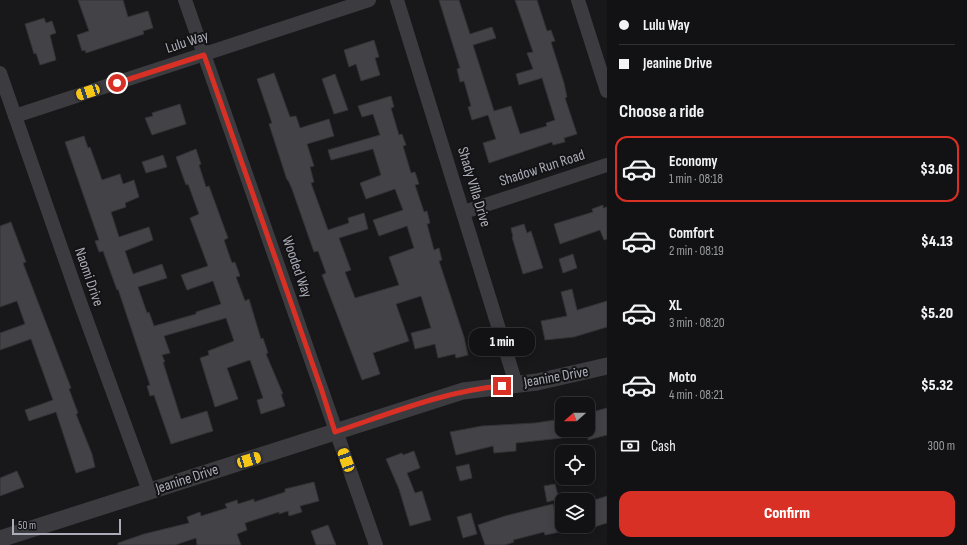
<!DOCTYPE html>
<meta charset="utf-8">
<style>
body{margin:0;font-family:"Sofia Sans Condensed",sans-serif;background:#1f2022;color:#f1f3f6;height:100vh;display:flex;flex-direction:column;font-size:15px;white-space:nowrap}
*{box-sizing:border-box;margin:0}
p{font-size:13px;color:#9c9ea0}
.icon{flex:none;width:22px;height:22px;fill:none;stroke:currentColor;stroke-width:2;stroke-linecap:round;stroke-linejoin:round}
.map{position:relative;flex:1;overflow:hidden}
.side{display:flex;flex-direction:column;background:#121214;width:360px}
.side>*{flex:none}
.banner{display:grid;align-content:center;height:88px;padding:0 12px;background:#121214}
.needle{width:26px;rotate:249deg}
.fabs{position:absolute;left:555px;top:397px;display:grid;gap:8px}
.fabs a{display:grid;place-items:center;width:40px;height:40px;border-radius:8px;background:#121214;box-shadow:0 2px 10px #0003,0 0 0 1px #313234;font-size:20px}
.scale{position:absolute;left:12px;bottom:10px;width:109px;box-sizing:border-box;padding-left:4px;border:2px solid #abacb8;border-top:0;font-size:11px;line-height:14px;white-space:nowrap;color:#abacb8;-webkit-text-stroke:3px #131315;paint-order:stroke}
.end{position:absolute;width:18px;height:18px;margin:-9px;border:5px solid #d93025;background:#fff;box-shadow:0 0 0 2px #fff}
.from{border-radius:50%}
.bubble{position:absolute;height:28px;border-radius:12px;background:#121214;box-shadow:0 2px 10px #0003,0 0 0 1px #313234;font-size:13px;font-weight:800;line-height:28px;text-align:center}
.car{position:absolute;width:12px;height:24px;margin:-12px -6px;border-radius:5px;box-shadow:0 0 3px 1px #0007;background:linear-gradient(#f5c518 24%,#345 0 40%,#f5c518 0 76%,#345 0 86%,#f5c518 0)}
.banner b{display:flex;align-items:center;gap:14px;height:38px;font-size:15px}
.banner b+b{border-top:1px solid #313234}
.banner i{width:10px;height:10px;background:#f1f3f6}
ul{padding:0;list-style:none}
li{display:flex;align-items:center;gap:12px;height:66px;margin:0 8px 6px;padding:0 4px;border:2px solid transparent;border-radius:12px}
li div{flex:1}
li b{display:block;font-size:15px}
li em{font-style:normal;font-weight:800}
li.active{border-color:#d93025}
li>.icon{width:36px;height:36px;stroke-width:1.5}
h2{padding:0 12px;font-size:18px;line-height:48px}
.pay{display:flex;align-items:center;gap:10px;height:44px;padding:0 12px;font-size:15px}
.pay p{margin-inline-start:auto}
.primary-button{display:flex;gap:8px;margin-top:auto;padding:8px 12px}
.primary-button a{flex:1;height:46px;border-radius:12px;background:#d93025;color:#fff;font-size:16px;font-weight:800;line-height:46px;text-align:center}
main{display:flex;flex:1;min-height:0}
.map>svg:first-child{display:block}
.building{fill:#434247;stroke:#333236}
.lines{fill:none;stroke-linecap:round;stroke-linejoin:round}
.minor{stroke:#3b3b40;stroke-width:14}
.tertiary{stroke:#3b3b40;stroke-width:17}
.route{stroke:#d93025;stroke-width:5}
.labels{text-anchor:middle;dominant-baseline:central;stroke-width:4;stroke-linejoin:round;paint-order:stroke}
.street-label{font-size:15px;fill:#abacb8;stroke:#131315}
</style>
<main>
<div class="map">
<svg width="607" height="545" viewBox="0 0 607 545">
<rect width="100%" height="100%" fill="#18181a"/>
<g class="building">
<path d="M78,0h45l5,17 20,-6 5,17 -10,3 1,3 -58,19 -1,-3 -3,1 -5,-16 12,-4z"/>
<path d="M439,0h20l11,34 22,-7 4,11 -23,7 21,66 17,-5 9,28 27,-8 -1,-3 9,-3 -13,-42 -23,7 -3,-11 17,-5 -6,-16 6,-1 -18,-52h22l10,31 4,-1 4,11 -4,1 13,41 3,14 -2,1 12,36 -13,4 1,4 -12,3 -1,-3 -63,21 -6,-20 13,-4 -8,-24 -16,5 -4,-13 3,-1 -7,-25 -4,1 -3,-13 3,-1z"/>
<path d="M44,18l2,5 6,-2 4,12 -6,2 6,25 -16,5 -4,-12 -2,1 -9,-30z"/>
<path d="M374,40l5,17 -4,1 5,17 -19,6 -5,-17 -7,3 -5,-17z"/>
<path d="M274,73l16,44 6,-1 4,12 29,-9 5,17 -27,8 7,22 -4,1 4,15 -3,1 17,47 21,-7 -1,-5 16,-5 4,16 -29,9 12,32 -6,2 10,26 44,-13 -10,-28 25,-9 -7,-22 -28,10 -6,-16 30,-10 -8,-21 -29,10 -6,-16 21,-8 -8,-26 -42,11 -3,-10 52,-15 -7,-21 -11,3 -4,-11 33,-10 3,11 -3,1 8,27 3,-1 4,11 -3,1 8,27 4,-1 4,12 -4,1 9,27 3,-1 3,12 -3,1 7,26 5,-2 3,12 -3,1 25,76 4,18 -12,3 -1,-4 -17,4 -3,-14 -20,5 -4,-16 20,-5 -10,-32 -25,8 13,37 -36,12 7,21 -18,6 -40,-105 4,-2 -8,-22 -4,1 -22,-63 -4,-9h-1l-18,-56 3,-1 -15,-44z"/>
<path d="M335,74l13,36 -14,4 -12,-35z"/>
<path d="M180,104l6,20 -34,11 -7,-17 8,-2 -1,-3z"/>
<path d="M84,136l4,12 2,-1 12,33 18,-6 3,10 11,-4 5,17 -14,6 1,4 -15,5 8,25 30,-10 4,13 -28,11 8,23 29,-10 5,14 -29,9 9,26 2,-1 5,14 42,-12v-2l25,-8 -8,-23 -26,9 -6,-15 27,-9 -18,-48 9,-4 -11,-30 -2,1 -10,-28 20,-8 5,15 -2,1 7,22 3,-1 19,52 -4,2 8,23 3,-1 5,14 -4,1 9,24 4,-2 12,40 2,-1 5,15 -2,1 17,40h-2l4,12 -24,8 -4,-14 6,-2 -13,-38 -23,8 11,31 -23,8 -15,-49 9,-3 -1,-4 26,-10 -8,-23 -62,18 6,17 -8,2 3,7h-2l18,57 26,-8 6,20 -42,13 -17,-49 -4,1 -3,-10 3,-1 -32,-96 -1,1 -14,-39 -4,1 -4,-11 4,-1 -34,-98z"/>
<path d="M163,155l4,12 -21,6 -4,-11z"/>
<path d="M603,205v3l4,-1v32l-3,1 -4,-10 -40,14 -6,-20 39,-12 -1,-3z"/>
<path d="M11,222l15,40 -3,1 48,125 -2,1 9,24 -2,1 16,40 3,13 -19,6 -20,-61 -27,9 -4,-11 28,-10 -22,-61 -31,11v-17l25,-9 -8,-23 -17,6v-81z"/>
<path d="M524,224l3,9 4,-2 12,37 -20,6 -11,-37h1l-2,-9z"/>
<path d="M573,254l4,14 -14,5 -4,-14z"/>
<path d="M572,289l5,21 30,-9v26l-33,10 -29,3 -4,-19 26,-5 -6,-24z"/>
<path d="M607,408v27l-19,5v-27z"/>
<path d="M562,419v19l-46,5v8l-22,2 -1,-7 -37,9 -6,-23 32,-6 53,-3z"/>
<path d="M414,451l6,17 -13,5 8,20 7,-2 9,29 -21,6 -11,-37 -13,-30 16,-6 1,2z"/>
<path d="M469,464l3,14 -12,3 -4,-14z"/>
<path d="M17,471l7,16 -24,9v-18z"/>
<path d="M314,482l5,19 -19,5 2,6 -13,4 -1,-5 -9,3v-2l-34,11 2,7 -10,4 4,11h-44l-1,-7 -21,7h-57v-2l26,-9 45,-11 -2,-6 13,-5 1,4 26,-8 -2,-4 12,-4 1,4 16,-5v3l31,-10v-3z"/>
<path d="M555,484l4,15 -12,3 -3,-16z"/>
<path d="M607,496v27l-16,5 -3,-8v-18z"/>
<path d="M553,504l7,28 -15,3 -1,-3 -31,8 1,2 -9,3h-20l-7,-20 27,-9z"/>
<path d="M471,513l6,21 -14,4 -6,-21z"/>
<path d="M328,525l8,20h-20l-5,-14z"/>
</g>
<g class="lines">
<g class="minor">
<path d="M185,0l191,545"/>
<path d="M397,0l119,384"/>
<path d="M578,0l29,91"/>
<path d="M0,73l80,229 69,189"/>
<path d="M15,116l354,-116"/>
<path d="M464,212l143,-47"/>
</g>
<path class="tertiary" d="M0,539l463,-148 74,-9 70,-16"/>
</g>
<g class="lines">
<path class="route" d="M117,83l87,-28 118,336 13,41c54,-18 109,-41 167,-46"/>
</g>
<g class="labels">
<g class="street-label">
<text transform="translate(187 42) rotate(-18)">Lulu Way</text>
<text transform="translate(542 168) rotate(-18)">Shadow Run Road</text>
<text transform="translate(474 187) rotate(73)">Shady Villa Drive</text>
<text transform="translate(297 267) rotate(71)">Wooded Way</text>
<text transform="translate(89 277) rotate(71)">Naomi Drive</text>
<text transform="translate(556 377) rotate(-10)">Jeanine Drive</text>
<text transform="translate(187 479) rotate(-18)">Jeanine Drive</text>
</g>
</g>
</svg>
<div class="fabs">
<a><svg class="needle" viewBox="-14 -14 28 28"><path d="M0-13l5 13h-10z" fill="#e53935"/><path d="M0 13l5-13h-10z" fill="#9c9ea0"/></svg></a>
<a><svg class="icon" aria-label="locate" viewBox="0 0 24 24"><circle cx="12" cy="12" r="6"/><path d="M12 2v4M12 18v4M2 12h4M18 12h4"/></svg></a>
<a><svg class="icon" aria-label="layers" viewBox="0 0 24 24"><path d="M12 4l9 5-9 5-9-5zM3 14l9 5 9-5"/></svg></a>
</div>
<div class="scale">50 m</div>
<i class="end from" style="left:117px;top:83px"></i>
<i class="end" style="left:502px;top:386px"></i>
<div class="bubble" style="left:469px;top:328px;width:66px">1 min</div>
<i class="car" style="left:88px;top:92px;rotate:252deg"></i>
<i class="car" style="left:249px;top:460px;rotate:73deg"></i>
<i class="car" style="left:346px;top:460px;rotate:340deg"></i>
</div>
<section class="side">
<div class="banner">
<b><i class="from"></i>Lulu Way</b>
<b><i></i>Jeanine Drive</b>
</div>
<h2>Choose a ride</h2>
<ul>
<li class="active"><svg class="icon" aria-label="car" viewBox="0 0 24 24"><path d="M5 17H2v-5l4-1 3-4h7l3 4 3 1v5h-3M9 17h6M6 11h13"/><circle cx="7" cy="17" r="2"/><circle cx="17" cy="17" r="2"/></svg><div><b>Economy</b><p>1 min · 08:18</p></div><em>$3.06</em></li>
<li><svg class="icon" aria-label="car" viewBox="0 0 24 24"><path d="M5 17H2v-5l4-1 3-4h7l3 4 3 1v5h-3M9 17h6M6 11h13"/><circle cx="7" cy="17" r="2"/><circle cx="17" cy="17" r="2"/></svg><div><b>Comfort</b><p>2 min · 08:19</p></div><em>$4.13</em></li>
<li><svg class="icon" aria-label="car" viewBox="0 0 24 24"><path d="M5 17H2v-5l4-1 3-4h7l3 4 3 1v5h-3M9 17h6M6 11h13"/><circle cx="7" cy="17" r="2"/><circle cx="17" cy="17" r="2"/></svg><div><b>XL</b><p>3 min · 08:20</p></div><em>$5.20</em></li>
<li><svg class="icon" aria-label="car" viewBox="0 0 24 24"><path d="M5 17H2v-5l4-1 3-4h7l3 4 3 1v5h-3M9 17h6M6 11h13"/><circle cx="7" cy="17" r="2"/><circle cx="17" cy="17" r="2"/></svg><div><b>Moto</b><p>4 min · 08:21</p></div><em>$5.32</em></li>
</ul>
<div class="pay"><svg class="icon" aria-label="cash" viewBox="0 0 24 24"><path d="M3 7h18v10H3z"/><circle cx="12" cy="12" r="2"/></svg>Cash<p>300 m</p></div>
<div class="primary-button"><a>Confirm</a></div>
</section>
</main>
